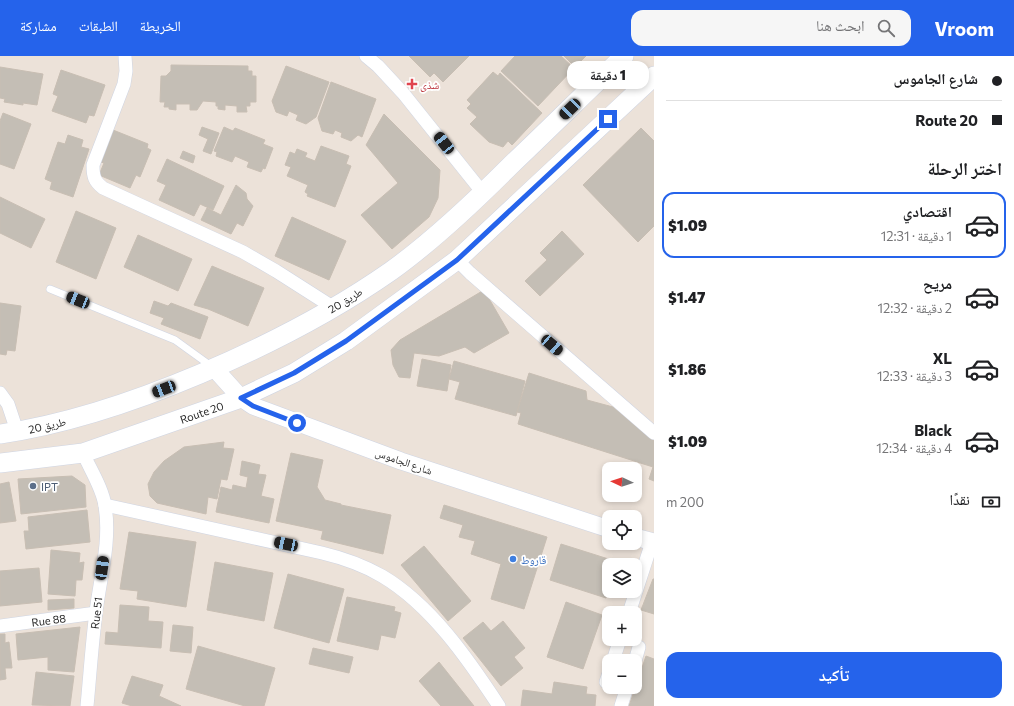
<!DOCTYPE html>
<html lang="ar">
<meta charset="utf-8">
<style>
body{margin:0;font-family:Commissioner,"Noto Naskh Arabic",sans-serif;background:#f6f6f6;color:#202124;direction:rtl;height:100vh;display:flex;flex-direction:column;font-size:15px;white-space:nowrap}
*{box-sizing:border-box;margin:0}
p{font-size:13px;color:#757577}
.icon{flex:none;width:22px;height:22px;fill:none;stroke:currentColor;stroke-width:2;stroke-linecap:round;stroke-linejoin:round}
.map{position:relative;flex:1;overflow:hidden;direction:ltr}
.drawer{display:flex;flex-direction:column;background:#fff;width:360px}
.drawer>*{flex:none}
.hud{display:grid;align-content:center;height:88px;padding:0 12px;background:#fff}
.needle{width:26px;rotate:274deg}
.tools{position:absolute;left:602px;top:406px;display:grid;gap:8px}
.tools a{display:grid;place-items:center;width:40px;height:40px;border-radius:8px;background:#fff;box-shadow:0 2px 6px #0003;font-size:20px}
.end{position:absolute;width:18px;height:18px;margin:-9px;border:5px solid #2563eb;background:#fff;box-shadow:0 0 0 2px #fff}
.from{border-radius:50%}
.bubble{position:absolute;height:28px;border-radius:12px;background:#fff;box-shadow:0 2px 6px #0003;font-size:13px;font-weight:800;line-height:28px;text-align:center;direction:rtl}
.car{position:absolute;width:12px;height:24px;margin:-12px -6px;border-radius:5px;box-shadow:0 0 3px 1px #0007;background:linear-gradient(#222 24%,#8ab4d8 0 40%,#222 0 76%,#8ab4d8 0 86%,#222 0)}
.hud b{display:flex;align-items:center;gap:14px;height:38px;font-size:15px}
.hud b+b{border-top:1px solid #e0e0e0}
.hud i{width:10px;height:10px;background:#202124}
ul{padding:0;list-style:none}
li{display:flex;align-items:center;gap:12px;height:66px;margin:0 8px 6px;padding:0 4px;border:2px solid transparent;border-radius:12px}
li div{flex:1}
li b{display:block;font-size:15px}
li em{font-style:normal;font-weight:800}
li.active{border-color:#2563eb}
li>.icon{width:36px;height:36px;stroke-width:1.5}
h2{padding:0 12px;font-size:18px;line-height:48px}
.pay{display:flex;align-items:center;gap:10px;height:44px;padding:0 12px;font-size:15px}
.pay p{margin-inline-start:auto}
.cta{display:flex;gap:8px;margin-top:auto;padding:8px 12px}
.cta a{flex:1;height:46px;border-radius:12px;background:#2563eb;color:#fff;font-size:16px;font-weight:800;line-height:46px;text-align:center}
header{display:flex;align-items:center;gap:24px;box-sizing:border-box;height:56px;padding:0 20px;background:#2563eb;color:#fff}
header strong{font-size:19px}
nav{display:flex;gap:22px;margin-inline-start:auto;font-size:14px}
.search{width:280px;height:36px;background:#f6f6f6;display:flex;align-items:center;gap:10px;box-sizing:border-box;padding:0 14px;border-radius:12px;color:#757577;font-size:15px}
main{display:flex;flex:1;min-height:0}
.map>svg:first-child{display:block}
.building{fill:#c4beb5;stroke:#c8beb3}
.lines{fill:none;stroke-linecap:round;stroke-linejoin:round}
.service-casing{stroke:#cfd5e3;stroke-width:8}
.minor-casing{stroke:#cfd5e3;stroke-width:14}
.tertiary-casing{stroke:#cfd5e3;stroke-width:18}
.secondary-casing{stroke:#cfd5e3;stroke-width:20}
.service{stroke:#fff;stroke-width:7}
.minor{stroke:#fff;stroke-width:13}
.tertiary{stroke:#fff;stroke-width:17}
.secondary{stroke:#fff;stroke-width:19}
.route{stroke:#2563eb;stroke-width:5}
.health-dot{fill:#e0444e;stroke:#fff;stroke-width:1.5}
.service-dot{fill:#5c6f8a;stroke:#fff;stroke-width:1.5}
.shop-dot{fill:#3f7fe0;stroke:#fff;stroke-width:1.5}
.labels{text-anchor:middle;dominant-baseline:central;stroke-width:3.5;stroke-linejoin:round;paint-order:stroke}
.health-label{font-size:11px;fill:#be3a42;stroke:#fff;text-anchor:start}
.street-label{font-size:11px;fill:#292929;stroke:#fff}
.service-label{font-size:11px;fill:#4e5e75;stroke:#fff;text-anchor:start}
.shop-label{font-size:11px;fill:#366cbe;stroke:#fff;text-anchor:start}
</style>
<header>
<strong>Vroom</strong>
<div class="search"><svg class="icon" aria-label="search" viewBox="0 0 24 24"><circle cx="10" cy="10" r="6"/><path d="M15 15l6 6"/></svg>ابحث هنا</div>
<nav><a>الخريطة</a><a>الطبقات</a><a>مشاركة</a></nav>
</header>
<main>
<section class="drawer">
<div class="hud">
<b><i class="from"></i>شارع الجاموس</b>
<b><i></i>Route 20</b>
</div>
<h2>اختر الرحلة</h2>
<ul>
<li class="active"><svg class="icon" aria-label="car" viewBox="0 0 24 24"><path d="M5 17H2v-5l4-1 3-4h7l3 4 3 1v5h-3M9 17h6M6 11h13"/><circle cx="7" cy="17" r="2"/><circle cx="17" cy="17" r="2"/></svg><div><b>اقتصادي</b><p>1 دقيقة · 12:31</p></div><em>$1.09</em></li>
<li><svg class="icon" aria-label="car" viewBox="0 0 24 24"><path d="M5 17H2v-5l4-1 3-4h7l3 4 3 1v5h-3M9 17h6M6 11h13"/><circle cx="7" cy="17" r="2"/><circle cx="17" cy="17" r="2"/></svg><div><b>مريح</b><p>2 دقيقة · 12:32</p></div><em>$1.47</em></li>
<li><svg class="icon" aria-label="car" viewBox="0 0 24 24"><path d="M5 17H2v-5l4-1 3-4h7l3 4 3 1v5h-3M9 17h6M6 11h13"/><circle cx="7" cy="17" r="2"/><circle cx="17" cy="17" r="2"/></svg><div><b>XL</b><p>3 دقيقة · 12:33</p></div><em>$1.86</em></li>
<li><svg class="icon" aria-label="car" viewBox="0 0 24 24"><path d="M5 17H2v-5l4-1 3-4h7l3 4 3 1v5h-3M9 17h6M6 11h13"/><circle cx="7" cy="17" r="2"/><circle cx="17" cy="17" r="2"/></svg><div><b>Black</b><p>4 دقيقة · 12:34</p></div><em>$1.09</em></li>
</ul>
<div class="pay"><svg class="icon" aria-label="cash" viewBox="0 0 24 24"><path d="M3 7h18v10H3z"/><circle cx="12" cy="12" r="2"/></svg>نقدًا<p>200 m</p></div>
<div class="cta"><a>تأكيد</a></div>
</section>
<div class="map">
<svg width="654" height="650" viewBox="0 0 654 650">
<rect width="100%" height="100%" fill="#ece2d9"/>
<g class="building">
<path d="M409,0h60l-26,26 -9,-9 -4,4z"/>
<path d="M515,0h46l13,12 -36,38 -37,-35z"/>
<path d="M564,0h22l-11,11z"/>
<path d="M171,9l77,1v5h4v5h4v26h-6v4h-4l1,6h-10v-6l-12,-1v5l-7,-1v-3h-2v-4l-13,-1 -6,9h-7v-6h-14v6l-7,-1v-2h-5l1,-5h-5l1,-26h5l5,-5z"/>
<path d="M286,10l43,16 -13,35 -10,7 -10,-4 2,-5 -9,-4 -2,5 -11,-4 -4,-11z"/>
<path d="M0,11l43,7 -6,31 -14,-2v2l-19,-3 1,-3 -5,-1z"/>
<path d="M61,14l44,15 -11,31 -5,-1 -3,8 -34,-12 6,-15 -5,-2z"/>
<path d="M493,16l5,4 2,-3 42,40 -30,32 -4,-4 -5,6 -14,-5 -19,-18 7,-7 -10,-9 4,-4 -4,-4z"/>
<path d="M331,26l45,17 -14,38 -4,-2 -7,6 -10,-4 1,-4 -7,-3 -2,4 -11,-3 -4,-13z"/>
<path d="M3,57l28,11 -17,45 -14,-5v-43z"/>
<path d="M384,58l56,56 -2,28 -9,19 -37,32 -31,-34 37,-32 -32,-38z"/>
<path d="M202,71l17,6 -8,21 -8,-3 5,-12 -9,-4z"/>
<path d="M224,71l9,4 2,-3 30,12 -2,4 10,4 -8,21 -2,-1 -2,4 -14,-5 2,-5 -14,-6 -3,6 -16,-6 1,-4 -3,-1z"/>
<path d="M641,72l13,13v85l-16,16 -55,-57z"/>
<path d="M113,74l35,14 -1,4 4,2 -11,27 -4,-2 -6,13 -31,-13 5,-12 -3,-1z"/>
<path d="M68,79l15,5 -2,7 8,2 -16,48 -23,-8 2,-7 -7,-3 13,-37 7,2z"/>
<path d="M321,90l28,10 -3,8 5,2 -16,41 -28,-11 1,-2 -3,-2 3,-7 -21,-9 4,-9 -6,-2 5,-13 5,2 2,-5 10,4 -2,4 10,4z"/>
<path d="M183,95l12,5 -2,7 -13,-5z"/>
<path d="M167,103l57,27 -11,24 -13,-6 -6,12 -35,-16 7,-15 -9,-4z"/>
<path d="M236,129l10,8 1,6 6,7 -10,20 -6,-3 -6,11 -30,-14 6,-12 14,7z"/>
<path d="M0,141l45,22 -14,29 -31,-15z"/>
<path d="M76,155l40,17 -20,51 -40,-17z"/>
<path d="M292,161l54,24 -17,39 -54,-24z"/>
<path d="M562,175l22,23 -44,42 -15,-15 22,-21 -7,-7z"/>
<path d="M138,179l54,24 -14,32 -54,-24z"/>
<path d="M212,210l52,22 -16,38 -40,-17 -14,-4z"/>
<path d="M484,234l25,43 -35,20 -9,-6 -26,9 -25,-3 -4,25 -11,-1 -6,-12 -2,-15 9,-10z"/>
<path d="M154,245l14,5 3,-3 37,14 -8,22 -39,-15 3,-6 -14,-5z"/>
<path d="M0,247l21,3 -6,45 -8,-1 -1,5 -6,-1z"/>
<path d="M422,303l29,6 -4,26 -30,-5z"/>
<path d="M454,305l71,20 -9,35 -61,-17 5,-17 -11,-3z"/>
<path d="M529,317l57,18 1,9 26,7 41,34v40l-5,-2 4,-12 -135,-43 3,-11 -4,-1z"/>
<path d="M224,386l-1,6 11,1 -7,31 -6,-1 -4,20 -9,-2 -2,17 -49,-11 -7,-7 -2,-12 6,-12 10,-11 20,-14z"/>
<path d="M291,397l32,7 -6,27 8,13 16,4v1l50,10 -8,39 -62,-15 2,-8 -47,-10z"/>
<path d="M242,405l18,4 -2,9 8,1 -5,21 13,3 -5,24 -53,-11 5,-25 11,3 1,-5 13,3 2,-11 -8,-2z"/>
<path d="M72,420l13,9 1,22 -65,7 -3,-35z"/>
<path d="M9,426l7,39 -16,2v-39z"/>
<path d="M444,449l103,32 -23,72 -33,-10 10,-35 -30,-10 4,-13 -16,-4 4,-12 -23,-7z"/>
<path d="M87,454l3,32 -64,7 -2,-18h5l-1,-14z"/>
<path d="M129,476l67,10 -10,65 -49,-8 1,-8 -18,-2z"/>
<path d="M561,488l57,18 -1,3h-8v25l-3,8 -56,-18z"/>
<path d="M424,490l47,55 -23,20 -47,-56z"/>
<path d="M51,494l29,3 -1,10 5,-1 -2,18h-6l-1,16 -27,-2z"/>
<path d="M215,506l58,11 -9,48 -57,-11z"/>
<path d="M39,512l3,34 -42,4v-35z"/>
<path d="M288,518l56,15 -15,54 -55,-15z"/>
<path d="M653,523h1v35l-13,-4z"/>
<path d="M347,541l48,10 -1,4 7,2 -6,25 -14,-3 -3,15 -41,-9z"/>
<path d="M74,543v9l-26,2v-10z"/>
<path d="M566,546l36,13 -19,54 -36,-12z"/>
<path d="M120,549l29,2 -1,14 15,1 -2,26 -56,-4 1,-12 12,1z"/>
<path d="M503,565l22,27 -11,9 9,11 -22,18 -38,-48 20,-16 8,9z"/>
<path d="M173,569l20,2 -2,26 -21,-2z"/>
<path d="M80,571l-6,45 -26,-2v-13l-30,3 -2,-26z"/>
<path d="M0,578h5v9l4,-1 3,26h-7l1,11 -6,1z"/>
<path d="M198,590l77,22 -11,38h-19l-59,-17z"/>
<path d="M313,592l40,9 -4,16 -40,-9z"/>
<path d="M646,600l8,3v47h-25z"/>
<path d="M439,606l35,44h-33l-22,-25z"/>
<path d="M36,616l38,4 -4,30 -38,-1z"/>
<path d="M132,620l31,9 -4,11 22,10h-49l-10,-3z"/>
<path d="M554,626l33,5 -1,7 10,1 -1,11h-74l2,-16 29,4z"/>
</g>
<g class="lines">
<g class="service-casing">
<path id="service" d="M50,233l125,51 36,26"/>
</g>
<g class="minor-casing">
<g id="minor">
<path d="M125,0l1,15 -2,13 -31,81c0,11 1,16 10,23l140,64 33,19 58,37"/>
<path d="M366,0l12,10 25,27 80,100"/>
<path d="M457,204l13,13 184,160"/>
<path d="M0,337l8,11 9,27"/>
<path d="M83,397c7,16 20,36 22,53 6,35 -5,72 -9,106 -4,31 -6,63 -9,94"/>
<path d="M105,449l217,48c21,5 41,12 60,23 49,29 86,83 117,130"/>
<path d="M629,557l23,-71"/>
<path id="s1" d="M0,570l96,-13"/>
<path d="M613,605l7,-22"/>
<path d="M635,605l4,-14"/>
<path d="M606,626l3,-9"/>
<path d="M621,650l6,-19"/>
</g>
</g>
<g class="tertiary-casing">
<g id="tertiary">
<path d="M214,312l27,30 12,8 148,55 208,68"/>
<path d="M635,481l19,5"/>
</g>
</g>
<g class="secondary-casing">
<g id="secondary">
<path d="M0,378c69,-10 136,-33 200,-60 66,-28 131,-61 191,-103 42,-30 83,-69 120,-106 38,-36 75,-73 113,-109"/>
<path id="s2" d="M0,407l83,-10 158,-55 53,-25 52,-32 111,-81 197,-184"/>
</g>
</g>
<use href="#service" class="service"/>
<use href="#minor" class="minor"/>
<use href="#tertiary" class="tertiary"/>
<use href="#secondary" class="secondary"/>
</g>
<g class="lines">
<path class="route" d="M297,367l-44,-17 -12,-8 53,-25 52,-32 111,-81 151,-141"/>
</g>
<path class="health-dot" d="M410 22h4v4h4v4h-4v4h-4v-4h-4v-4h4z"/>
<circle class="service-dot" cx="33" cy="430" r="4"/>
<circle class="shop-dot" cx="513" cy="503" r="4"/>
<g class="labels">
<g class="health-label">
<text x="420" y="28">شذى</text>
</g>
<g class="street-label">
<text transform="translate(345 244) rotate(-32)">طريق 20</text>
<text stroke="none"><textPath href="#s2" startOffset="209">Route 20</textPath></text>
<text transform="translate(47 369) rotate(-13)">طريق 20</text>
<text transform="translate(404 405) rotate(19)">شارع الجاموس</text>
<text transform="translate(96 557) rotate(-83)">Rue 51</text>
<text stroke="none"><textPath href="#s1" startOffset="49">Rue 88</textPath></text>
</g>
<g class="service-label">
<text x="41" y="430">IPT</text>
</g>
<g class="shop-label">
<text x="521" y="503">قاروط</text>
</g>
</g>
</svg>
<div class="tools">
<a><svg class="needle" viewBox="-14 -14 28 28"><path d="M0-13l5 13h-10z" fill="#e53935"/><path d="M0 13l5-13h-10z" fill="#757577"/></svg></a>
<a><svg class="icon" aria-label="locate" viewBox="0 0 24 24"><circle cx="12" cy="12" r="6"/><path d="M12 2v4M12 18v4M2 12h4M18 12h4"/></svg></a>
<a><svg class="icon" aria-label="layers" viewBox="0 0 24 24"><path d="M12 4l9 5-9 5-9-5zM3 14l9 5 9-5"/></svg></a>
<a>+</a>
<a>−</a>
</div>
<i class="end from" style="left:297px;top:367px"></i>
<i class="end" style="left:608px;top:63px"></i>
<div class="bubble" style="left:567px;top:5px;width:82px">1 دقيقة</div>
<i class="car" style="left:570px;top:53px;rotate:226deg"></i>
<i class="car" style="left:444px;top:87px;rotate:322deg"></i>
<i class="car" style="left:78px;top:244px;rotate:292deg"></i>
<i class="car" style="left:552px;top:289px;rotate:131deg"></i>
<i class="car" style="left:164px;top:333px;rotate:249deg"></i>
<i class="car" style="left:286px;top:488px;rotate:282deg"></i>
<i class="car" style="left:102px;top:512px;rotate:8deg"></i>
</div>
</main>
